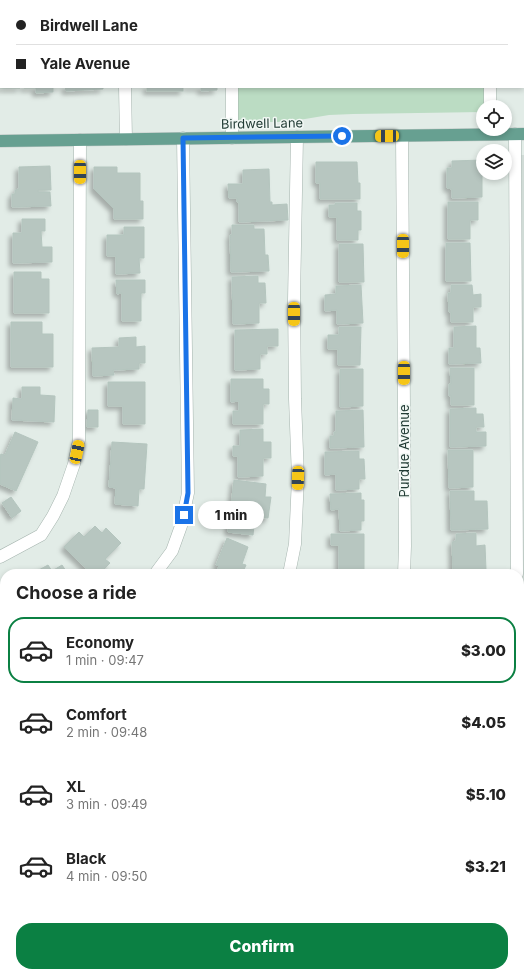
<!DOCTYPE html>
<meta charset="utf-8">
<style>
body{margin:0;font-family:Inter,sans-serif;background:#f2f2f2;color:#222;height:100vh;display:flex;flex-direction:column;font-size:15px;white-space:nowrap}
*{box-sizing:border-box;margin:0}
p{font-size:13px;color:#767676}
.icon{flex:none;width:22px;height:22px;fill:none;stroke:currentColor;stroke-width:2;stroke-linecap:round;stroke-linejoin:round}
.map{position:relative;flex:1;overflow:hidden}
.details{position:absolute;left:0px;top:569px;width:524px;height:408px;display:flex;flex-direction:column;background:#fff;border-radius:16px 16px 0 0;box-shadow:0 2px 6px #0003}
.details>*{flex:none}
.top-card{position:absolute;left:0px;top:0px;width:524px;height:88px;box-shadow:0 2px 6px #0003;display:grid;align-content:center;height:88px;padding:0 16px;background:#fff}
.tools{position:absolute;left:476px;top:100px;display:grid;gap:8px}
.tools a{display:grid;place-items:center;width:36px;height:36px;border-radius:50%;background:#fff;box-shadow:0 2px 6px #0003;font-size:20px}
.end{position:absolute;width:18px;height:18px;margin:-9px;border:5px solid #1a73e8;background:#fff;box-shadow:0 0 0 2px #fff}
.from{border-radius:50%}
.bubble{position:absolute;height:28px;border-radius:14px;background:#fff;box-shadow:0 2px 6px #0003;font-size:13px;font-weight:800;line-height:28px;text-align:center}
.car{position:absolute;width:12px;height:24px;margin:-12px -6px;border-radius:5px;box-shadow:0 0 3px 1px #0007;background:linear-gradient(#f5c518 24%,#345 0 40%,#f5c518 0 76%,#345 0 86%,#f5c518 0)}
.top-card b{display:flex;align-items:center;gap:14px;height:38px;font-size:15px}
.top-card b+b{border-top:1px solid #e0e0e0}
.top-card i{width:10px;height:10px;background:#222}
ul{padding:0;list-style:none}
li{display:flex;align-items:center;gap:12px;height:66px;margin:0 8px 6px;padding:0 8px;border:2px solid transparent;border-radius:16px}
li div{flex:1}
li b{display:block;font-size:15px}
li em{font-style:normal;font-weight:800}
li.on{border-color:#0b8043}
li>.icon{width:36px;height:36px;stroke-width:1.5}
h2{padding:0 16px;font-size:18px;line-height:48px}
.action{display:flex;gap:8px;margin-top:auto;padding:8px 16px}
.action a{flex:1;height:46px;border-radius:16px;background:#0b8043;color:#fff;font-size:16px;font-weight:800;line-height:46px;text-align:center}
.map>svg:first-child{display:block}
.built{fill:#d0dbd6}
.green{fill:#bbdcc3}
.building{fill:#b7c6c0;stroke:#b4c5be;filter:url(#shadow)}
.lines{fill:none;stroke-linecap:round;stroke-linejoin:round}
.minor-casing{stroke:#a5b4ae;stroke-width:13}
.major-casing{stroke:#c1c8c6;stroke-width:13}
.minor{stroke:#fff;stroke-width:12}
.major{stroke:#67a091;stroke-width:12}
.route{stroke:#1a73e8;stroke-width:5}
.labels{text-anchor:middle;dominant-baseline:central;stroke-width:3;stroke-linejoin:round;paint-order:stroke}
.street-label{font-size:13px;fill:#223c35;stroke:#f2f8f5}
</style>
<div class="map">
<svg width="524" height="977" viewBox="0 0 524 977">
<defs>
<filter id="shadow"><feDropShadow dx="-3.5" dy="3.5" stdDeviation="2" flood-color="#0004"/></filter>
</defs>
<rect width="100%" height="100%" fill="#e2ece7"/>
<path class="built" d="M518,155h6v571l-5,-9v-52l4,-35v-32z"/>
<g class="green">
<rect x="234" y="0" width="249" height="1"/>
<path d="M234,87h250l1,20h-2v5l-130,2 -24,1 -24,4 -27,3h-43z"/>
</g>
<g class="building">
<rect x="164" y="0" width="32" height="1"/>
<path d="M1,61v26h19v1h-20z"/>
<path d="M24,87h35h-6v5l-17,1v-5h-12z"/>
<path d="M65,87h38v2l-37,2z"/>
<rect x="147" y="87" width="36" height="4"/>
<path d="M187,87h30v3l-16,1v-4z"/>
<path d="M482,160v37l-30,1v-9l-5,-1v-20h5v-7z"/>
<path d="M316,162h41l1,21h2v16h-40v-16h-4z"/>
<path d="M50,166l1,24h-13v2h12l1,14 -39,1v-13h3v-4l4,-1v-22z"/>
<path d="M94,167h23v6h23v28h3v18h-29v-10l-20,-20z"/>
<path d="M269,169l1,33h2v3l15,-1 1,16 -49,2v-20h-2v-4h-8l-1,-14h15v-14z"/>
<path d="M448,202h30v18h-8v19h-22z"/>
<path d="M335,203h22v8h4v19h-3v10h-21v-23h-8v-12h6z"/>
<path d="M22,219h23v12h-4l1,16h10v15l-39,1v-30h9z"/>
<path d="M232,225h22v4h10l1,26h3l1,16 -38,1 -1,-37h2z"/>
<path d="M124,227h20v31h-5l1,15 -24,1v-18h-9v-21h17z"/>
<path d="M446,243h24l1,38h-25z"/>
<path d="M339,244h24l1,38h-25z"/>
<path d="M14,272h27v7h8v34h-35z"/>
<path d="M258,276v7h7l1,20h-7v20l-26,1 -1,-47z"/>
<path d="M116,280h29v13h-4v28h-19v-28l-5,1z"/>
<path d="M361,285l2,38 -26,1v-14l-12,1v-16l11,-1v-8z"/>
<path d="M451,285h21l1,10 8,-1v13h-8v15h-22v-10h-2l-1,-19h3z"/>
<path d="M11,322h31v12h11v33h-42z"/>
<path d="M476,326v22h4l1,15 -32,1v-16h5v-21z"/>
<path d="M339,327h22l-1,38h-22v-16h-10v-14h11z"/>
<path d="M278,329v17h-11v8h-7v15l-25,1v-40z"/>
<path d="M136,337v10l9,-1v17h-6v6l-26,1 1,5 -21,1 -1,-28 27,-1v-9z"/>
<path d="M450,368h24v37h-23v-10l-2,1v-12h2z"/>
<path d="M340,369h23v37l-23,1z"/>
<path d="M231,379h32v10h6v15h-6v20h-30v-13h6v-10l-8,1z"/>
<path d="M108,382h37v42h-22v-18h-15z"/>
<path d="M22,387h18v8l15,1 -1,26 -42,-2 1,-22 9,1z"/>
<path d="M476,408v6h7l1,13h-8v5h10v14l-36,1v-38z"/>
<path d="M88,410h10v17h-11z"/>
<path d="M363,410l1,37 -34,1v-12h4v-4h2v-21z"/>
<path d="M263,429v13h8v16h-8v18l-25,1v-21h-5v-10h7v-16z"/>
<path d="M15,432l23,10 -22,49 -16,-7v-28l1,-2 4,1z"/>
<path d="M112,442l35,2 -3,45h-5l-1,17 -23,-2 1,-16 -7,-1z"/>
<path d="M448,450h25v37l-24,1z"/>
<path d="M359,451v8h5l1,20h-6v10l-23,1v-16l-11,1v-23z"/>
<path d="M234,480l32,4 -1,13h6l-3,21 -13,-1 -2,18 -25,-3z"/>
<path d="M450,491h24v10h13l1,28 -37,1z"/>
<path d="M361,493v7h3v21h-3v9l-21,1 -1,-22 -8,1 -1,-16z"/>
<path d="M11,497l10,14 -9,7 -10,-15z"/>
<path d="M95,526l7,7 4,-5 15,15 -16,16 5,4 -10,10 -3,-3 -5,4 -28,-27 15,-15 5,5z"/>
<path d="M476,533v13l9,-1 1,25 -33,1 -1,-29 4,-1v-7z"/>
<path d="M331,534h33v37l-25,1v-27h-8z"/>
<path d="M227,538l21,9 -6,17 4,1 -4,9h-26l3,-8 -3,-1z"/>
<path d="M48,565l4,6 10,-6 6,9h-32l-1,-2z"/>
<path d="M5,591v36l-5,3v-36z"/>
<path d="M5,731v16l-5,-8v-5z"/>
<path d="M524,787v44l-5,3v-33l4,-3 -4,-8z"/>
<path d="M4,845l1,3v35l-5,3v-39z"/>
<path d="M523,955l1,2v20h-32l-3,-5h30v-15z"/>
<path d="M62,972h42l-8,5h-28z"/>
<path d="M206,972h50l3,5h-51z"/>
<path d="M262,972h20l-9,5h-8z"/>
<path d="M467,972h2l2,2 3,-2h5l3,5h-23z"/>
</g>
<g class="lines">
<g class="minor-casing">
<g id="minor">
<path d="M21,0v1"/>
<path d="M124,0v1"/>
<path d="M232,0v1"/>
<path d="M489,0v1"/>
<path d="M0,25h1"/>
<path d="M125,87l1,52"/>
<path d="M232,87v51"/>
<path d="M490,87v20"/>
<path d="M515,134l2,440"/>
<path d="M402,136l3,410 -1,28"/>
<path d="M0,557l41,-22 12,-19 10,-20 11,-32 5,-24 1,-300"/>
<path d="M155,574l17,-23 9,-25 7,-33 -5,-355"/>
<path d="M289,574l6,-30 3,-66 -3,-79 -1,-99 3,-163"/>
<path d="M0,684l5,-3"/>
<path d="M519,731l5,9"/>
<path d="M0,803l5,-2"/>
<path d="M519,889l5,-3"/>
<path d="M0,933l5,-3"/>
<path d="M0,972l16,5"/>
<path d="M143,977l9,-5"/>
<path d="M364,977l9,-5"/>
</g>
</g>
<g class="major-casing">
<path id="major" d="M0,141l524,-7"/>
</g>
<use href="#minor" class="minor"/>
<use href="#major" class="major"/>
</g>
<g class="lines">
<path class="route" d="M184,515l4,-22 -5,-355 159,-2"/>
</g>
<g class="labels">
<g class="street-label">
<text transform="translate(262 123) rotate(-1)">Birdwell Lane</text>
<text transform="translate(404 451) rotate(-90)">Purdue Avenue</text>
</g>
</g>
</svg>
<div class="tools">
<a><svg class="icon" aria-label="locate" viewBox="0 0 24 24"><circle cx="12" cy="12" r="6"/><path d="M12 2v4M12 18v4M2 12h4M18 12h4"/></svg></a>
<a><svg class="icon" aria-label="layers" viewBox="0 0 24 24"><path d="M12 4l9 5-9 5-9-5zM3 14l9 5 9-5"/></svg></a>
</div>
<i class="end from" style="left:342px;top:136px"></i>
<i class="end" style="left:184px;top:515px"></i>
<div class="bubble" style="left:198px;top:501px;width:66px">1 min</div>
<i class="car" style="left:387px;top:136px;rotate:269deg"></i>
<i class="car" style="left:80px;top:172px;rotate:180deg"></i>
<i class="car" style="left:403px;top:246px;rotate:180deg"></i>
<i class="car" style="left:294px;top:314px;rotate:180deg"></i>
<i class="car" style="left:404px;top:373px;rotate:180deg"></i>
<i class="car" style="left:77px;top:452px;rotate:12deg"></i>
<i class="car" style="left:298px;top:478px;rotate:182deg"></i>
<div class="top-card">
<b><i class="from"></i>Birdwell Lane</b>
<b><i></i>Yale Avenue</b>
</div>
<section class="details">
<h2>Choose a ride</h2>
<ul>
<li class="on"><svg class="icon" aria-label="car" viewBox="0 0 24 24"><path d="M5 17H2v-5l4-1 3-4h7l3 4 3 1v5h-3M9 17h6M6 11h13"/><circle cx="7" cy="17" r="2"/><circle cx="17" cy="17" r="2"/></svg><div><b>Economy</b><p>1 min · 09:47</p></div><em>$3.00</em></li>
<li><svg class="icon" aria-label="car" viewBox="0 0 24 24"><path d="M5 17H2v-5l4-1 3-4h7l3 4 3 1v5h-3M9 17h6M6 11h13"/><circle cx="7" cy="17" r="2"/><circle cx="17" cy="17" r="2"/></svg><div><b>Comfort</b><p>2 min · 09:48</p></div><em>$4.05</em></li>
<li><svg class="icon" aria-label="car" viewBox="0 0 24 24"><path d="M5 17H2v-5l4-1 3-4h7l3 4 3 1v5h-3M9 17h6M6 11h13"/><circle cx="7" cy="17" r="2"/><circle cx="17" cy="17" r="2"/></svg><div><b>XL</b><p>3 min · 09:49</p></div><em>$5.10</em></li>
<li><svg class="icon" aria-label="car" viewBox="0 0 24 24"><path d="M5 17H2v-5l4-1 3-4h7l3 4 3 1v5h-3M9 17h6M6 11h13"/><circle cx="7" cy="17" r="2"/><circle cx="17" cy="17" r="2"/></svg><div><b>Black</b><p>4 min · 09:50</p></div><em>$3.21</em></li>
</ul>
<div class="action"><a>Confirm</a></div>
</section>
</div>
